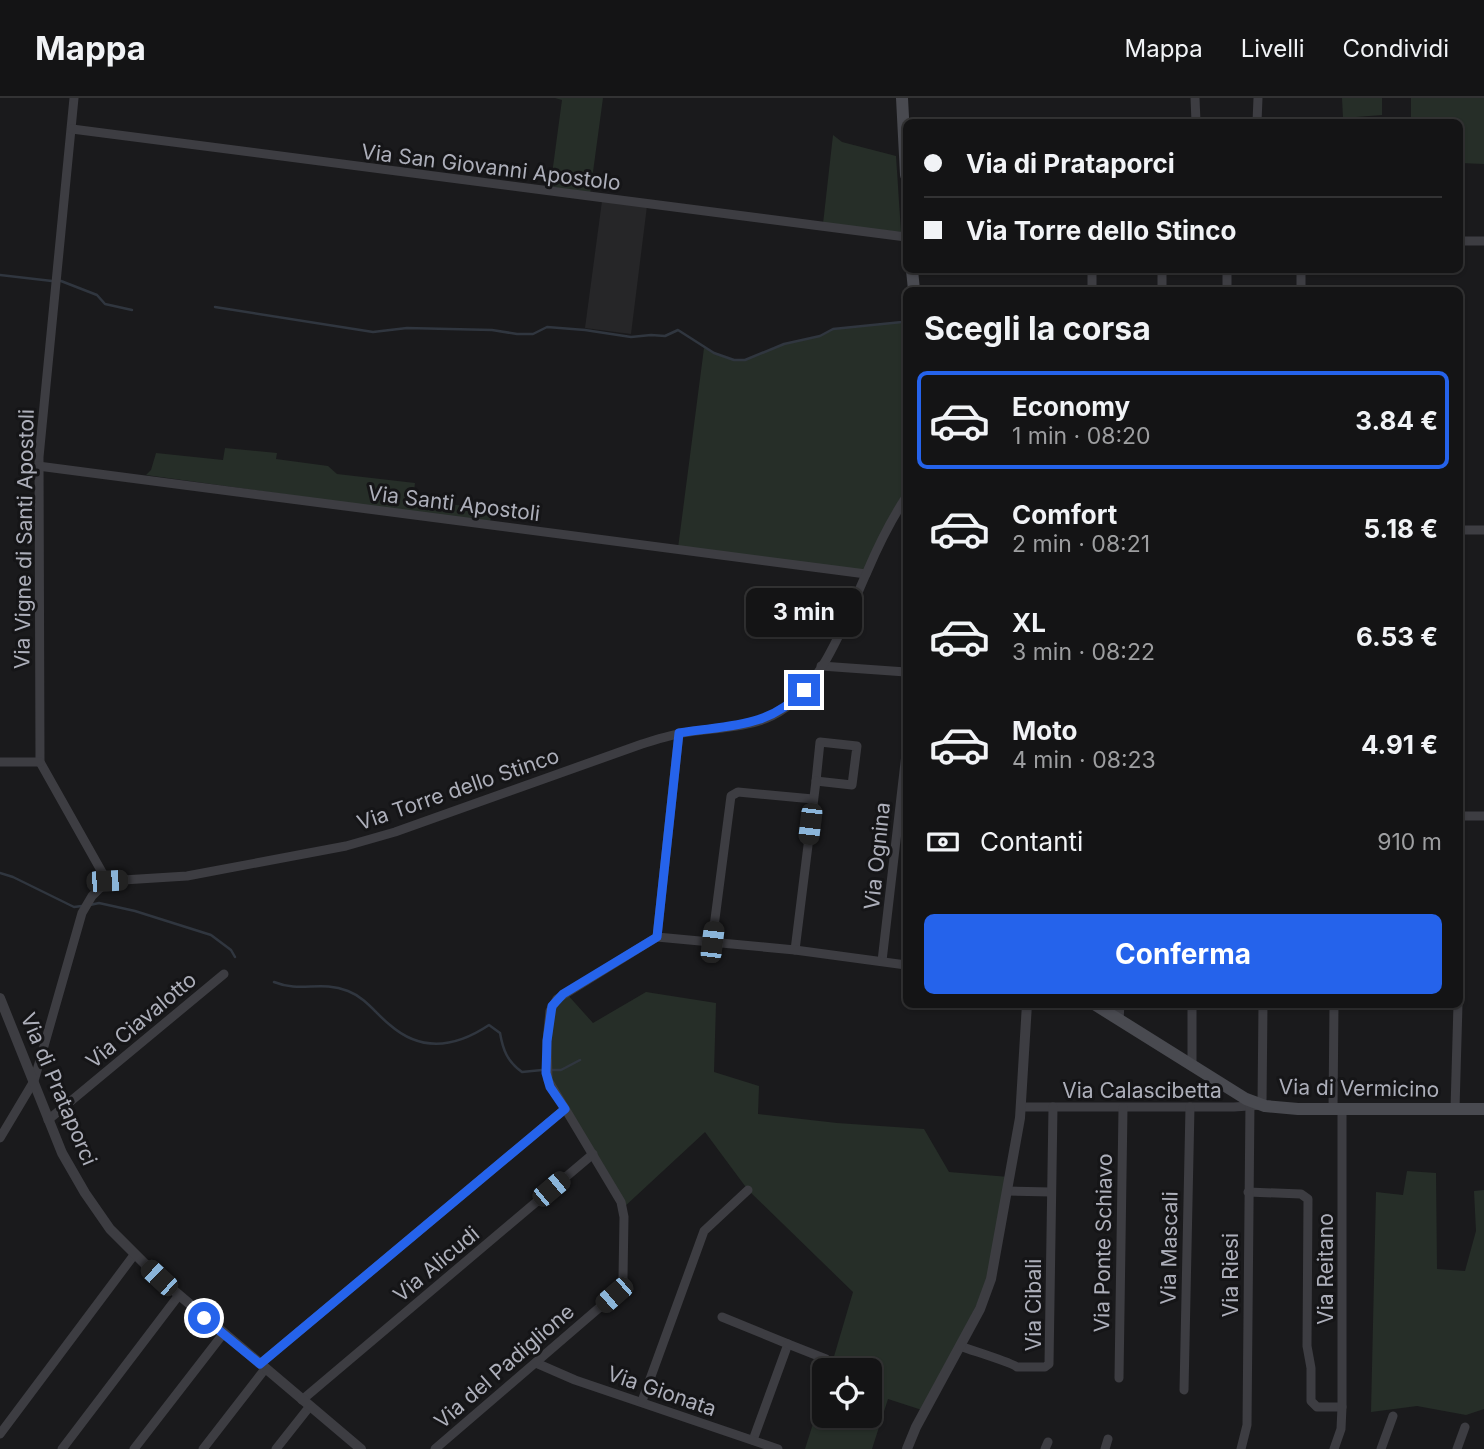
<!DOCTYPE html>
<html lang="it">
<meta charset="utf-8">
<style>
body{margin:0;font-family:Inter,sans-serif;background:#212122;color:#f1f3f6;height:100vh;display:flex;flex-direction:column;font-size:26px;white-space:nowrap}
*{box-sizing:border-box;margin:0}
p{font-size:23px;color:#9d9ea0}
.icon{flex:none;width:38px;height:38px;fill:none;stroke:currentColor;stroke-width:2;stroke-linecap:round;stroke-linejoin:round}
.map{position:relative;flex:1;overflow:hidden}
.details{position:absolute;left:903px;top:189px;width:560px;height:721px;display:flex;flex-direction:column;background:#141415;border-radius:10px;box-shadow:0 2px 5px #0004,0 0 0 2px #333334}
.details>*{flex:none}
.banner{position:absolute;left:903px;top:21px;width:560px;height:154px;border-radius:10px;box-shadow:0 2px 5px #0004,0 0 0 2px #333334;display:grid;align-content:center;height:154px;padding:0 21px;background:#141415}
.controls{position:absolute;left:812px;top:1260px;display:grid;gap:14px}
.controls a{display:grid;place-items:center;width:70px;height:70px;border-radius:10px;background:#141415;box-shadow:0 2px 5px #0004,0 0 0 2px #333334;font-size:35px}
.end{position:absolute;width:32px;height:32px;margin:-16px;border:9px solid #2563eb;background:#fff;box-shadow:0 0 0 4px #fff}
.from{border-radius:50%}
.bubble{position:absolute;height:49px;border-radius:10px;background:#141415;box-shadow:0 2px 5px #0004,0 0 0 2px #333334;font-size:23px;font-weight:700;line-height:49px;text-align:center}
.car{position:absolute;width:21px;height:42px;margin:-21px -10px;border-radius:9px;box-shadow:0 0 5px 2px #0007;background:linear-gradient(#222 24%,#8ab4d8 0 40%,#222 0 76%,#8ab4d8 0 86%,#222 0)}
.banner b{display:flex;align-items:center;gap:24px;height:66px;font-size:26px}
.banner b+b{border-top:2px solid #333334}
.banner i{width:18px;height:18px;background:#f1f3f6}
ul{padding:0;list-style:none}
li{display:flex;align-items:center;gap:21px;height:98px;margin:0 14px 10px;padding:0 7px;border:4px solid transparent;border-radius:10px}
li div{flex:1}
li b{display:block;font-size:26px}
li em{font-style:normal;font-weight:700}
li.current{border-color:#2563eb}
li>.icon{width:63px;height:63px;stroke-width:1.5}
h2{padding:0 21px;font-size:32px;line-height:84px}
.pay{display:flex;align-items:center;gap:18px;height:77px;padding:0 21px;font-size:26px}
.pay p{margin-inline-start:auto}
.button{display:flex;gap:14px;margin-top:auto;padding:14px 21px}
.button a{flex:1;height:80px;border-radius:10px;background:#2563eb;color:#fff;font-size:28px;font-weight:700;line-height:80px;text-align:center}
header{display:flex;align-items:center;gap:42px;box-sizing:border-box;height:98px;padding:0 35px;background:#141415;border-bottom:2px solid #333334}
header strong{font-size:33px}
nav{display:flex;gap:38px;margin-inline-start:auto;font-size:24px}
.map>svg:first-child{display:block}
.built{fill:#262628}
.green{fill:#262e28}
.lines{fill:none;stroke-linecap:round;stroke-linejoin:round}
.stream{stroke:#30363f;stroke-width:2.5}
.minor{stroke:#3d3d42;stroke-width:9}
.tertiary{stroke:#3d3d42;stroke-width:10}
.secondary{stroke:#494a50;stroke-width:12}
.route{stroke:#2563eb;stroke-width:9}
.labels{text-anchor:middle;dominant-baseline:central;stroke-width:6;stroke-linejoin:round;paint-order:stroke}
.street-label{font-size:21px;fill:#adafba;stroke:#151517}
</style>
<header>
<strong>Mappa</strong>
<nav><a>Mappa</a><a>Livelli</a><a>Condividi</a></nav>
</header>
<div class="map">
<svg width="1484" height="1351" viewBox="0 0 1484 1351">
<rect width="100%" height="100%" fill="#1a1a1c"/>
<path class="built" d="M602,103l45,5 -16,128 -46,-6z"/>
<g class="green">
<path d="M555,0h48l-13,96 -40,-5 12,-89z"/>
<path d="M1342,0h40v17l-39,3z"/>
<path d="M1411,0h73v66l-24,-1v-41h-49z"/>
<path d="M833,37l9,7 54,14 5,76 -78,-8z"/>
<path d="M906,220v171l-15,25 -27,58 -186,-24 26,-200 30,12h11l39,-16 36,-8 13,-7 69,-7z"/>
<path d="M225,350l52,5 -1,6 52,7 9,8 78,9 -2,17 79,9 -2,14 -344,-48 5,-5 5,-17 67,7z"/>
<path d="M646,894l70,11 -2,69 45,14 -1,28 79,9 87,6 25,43 60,5 -17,96 -67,138 -37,-12 -16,50h-67l19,-60v27h46v-46h-40l23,-78 -105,-102 -43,-58 -82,76 -71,-118 -1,-81 15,-16 27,30z"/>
<path d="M1407,1073l29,2 1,96 28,2 11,-40 -2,-40 10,-1v219l-18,6 -49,-9 -46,6 5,-220 27,3z"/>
</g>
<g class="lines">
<g class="stream">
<path d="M0,177l52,6"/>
<path d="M61,183l36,14 8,9 27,6"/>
<path d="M215,209l158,25 34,-4 85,2 25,4h16l14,-7 38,3 46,7 20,-2 14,1 13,-6 36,23 20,7h11l39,-16 36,-8 13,-7 69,-7 4,-4"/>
<path d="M0,775l13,4 61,30 8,-1"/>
<path d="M90,807l9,-2 36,8 76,24 20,15 4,7"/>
<path d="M274,884c27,11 46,-2 74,9 18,7 28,23 42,34 32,28 66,22 99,0l11,8c3,17 7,28 22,39l20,-2"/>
<path d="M550,972h11l19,-10"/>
</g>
<g class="minor">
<path d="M74,0l-35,359 1,305 67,119"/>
<path d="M1195,0l1,24"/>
<path d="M1257,24l1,-24"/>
<path d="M72,31l834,108"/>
<path d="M1460,143h24"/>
<path d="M1301,172v20"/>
<path d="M1092,192v-20"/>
<path d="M1162,192v-20"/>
<path d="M1227,192v-20"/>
<path d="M38,368l828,108"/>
<path d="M1460,432h24"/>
<path d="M821,568l85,6"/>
<path d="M820,644l37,4 -5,39 -36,-4z"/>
<path d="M0,664h40"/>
<path d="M1460,718h24"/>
<path d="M657,839l22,-204"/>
<path d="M712,844l19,-146 7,-4 75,7"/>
<path d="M795,852l21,-169"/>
<path d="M882,863l24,-207"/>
<path d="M1119,922l1,-16"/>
<path d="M1192,967v-61"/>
<path d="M1021,1009h213l28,-2 1,-101"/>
<path d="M1455,1011l3,-105"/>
<path d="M1333,1012l1,-106"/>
<path d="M48,1022l176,-146"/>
<path d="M0,1040l34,-57 48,-168 10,-17 15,-15 80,-5 159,-30 49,-14 247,-88c16,-5 31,-10 47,-12 26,-4 58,-4 83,-16 50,-24 74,-98 95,-144 11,-26 24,-52 39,-75"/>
<path d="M1007,1093l44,1"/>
<path d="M1248,1094l53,2 7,5 -1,147 4,22v33l6,6h25"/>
<path d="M722,1219l66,27 -35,96"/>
<path d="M788,1246l38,15"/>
<path d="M960,1248c10,4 53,17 57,21h28l4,-3 4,-257"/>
<path d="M536,1265l39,17 203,69"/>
<path d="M260,1266l305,-255"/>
<path d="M1119,1280l4,-270"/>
<path d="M1184,1292l6,-283"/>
<path d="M302,1302l291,-246"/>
<path d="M642,1303l62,-170 44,-41"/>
<path d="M0,1336l134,-179"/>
<path d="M62,1351l117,-154"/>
<path d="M134,1351l89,-115"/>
<path d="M203,1351l62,-80"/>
<path d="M276,1351l34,-43"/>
<path d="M435,1351l179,-154 7,-8 2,-9 1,-61 -3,-15 -73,-122 -1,-39 3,-30 7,-12 100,-62 138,13 111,15"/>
<path d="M1045,1351l3,-7"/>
<path d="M1105,1351l3,-10"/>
<path d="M1241,1351l6,-24 3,-324"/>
<path d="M1334,1351l7,-20 1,-22v-297"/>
<path d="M1381,1351l12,-33"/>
<path d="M1457,1351l8,-22"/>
</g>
<g class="tertiary">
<path d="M0,900l62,155 23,40 25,36 49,49 202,171"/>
<path d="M907,1351l9,-22 64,-118 11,-30 29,-161 7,-114"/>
</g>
<g class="secondary">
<path d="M902,0l4,77"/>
<path d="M912,172l2,20"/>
<path d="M1094,906l152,95 19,7 33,3h186"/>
</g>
</g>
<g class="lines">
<path class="route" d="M204,1220l56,46 305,-255 -15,-22 -4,-14 1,-32 5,-35 11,-12 94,-57 22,-204c48,-8 89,-4 125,-43"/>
</g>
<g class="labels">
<g class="street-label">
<text transform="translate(491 69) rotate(7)">Via San Giovanni Apostolo</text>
<text transform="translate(454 405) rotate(7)">Via Santi Apostoli</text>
<text transform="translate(24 441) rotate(-89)">Via Vigne di Santi Apostoli</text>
<text transform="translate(458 691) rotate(-19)">Via Torre dello Stinco</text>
<text transform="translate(877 758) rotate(-84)">Via Ognina</text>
<text transform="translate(141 922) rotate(-40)">Via Ciavalotto</text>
<text transform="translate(1359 990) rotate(1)">Via di Vermicino</text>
<text transform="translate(59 991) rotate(67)">Via di Prataporci</text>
<text x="1142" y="992">Via Calascibetta</text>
<text transform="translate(1103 1145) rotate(-89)">Via Ponte Schiavo</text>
<text transform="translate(1169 1150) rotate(-89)">Via Mascali</text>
<text transform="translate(436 1166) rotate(-40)">Via Alicudi</text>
<text transform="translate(1325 1171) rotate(-90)">Via Reitano</text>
<text transform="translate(1230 1177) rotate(-90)">Via Riesi</text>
<text transform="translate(1033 1207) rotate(-90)">Via Cibali</text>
<text transform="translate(504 1268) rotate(-41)">Via del Padiglione</text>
<text transform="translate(662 1293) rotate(19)">Via Gionata</text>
</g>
</g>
</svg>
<div class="controls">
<a><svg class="icon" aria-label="locate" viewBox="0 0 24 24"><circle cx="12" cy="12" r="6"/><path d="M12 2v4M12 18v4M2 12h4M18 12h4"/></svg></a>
</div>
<i class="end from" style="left:204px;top:1220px"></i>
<i class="end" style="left:804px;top:592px"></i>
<div class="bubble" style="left:746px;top:490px;width:116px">3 min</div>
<i class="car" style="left:810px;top:726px;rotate:187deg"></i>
<i class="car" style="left:107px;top:783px;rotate:87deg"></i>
<i class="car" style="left:712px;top:844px;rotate:7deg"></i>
<i class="car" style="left:551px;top:1091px;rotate:50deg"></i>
<i class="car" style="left:159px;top:1180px;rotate:313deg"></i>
<i class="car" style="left:614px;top:1197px;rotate:229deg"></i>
<div class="banner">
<b><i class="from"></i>Via di Prataporci</b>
<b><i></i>Via Torre dello Stinco</b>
</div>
<section class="details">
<h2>Scegli la corsa</h2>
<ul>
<li class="current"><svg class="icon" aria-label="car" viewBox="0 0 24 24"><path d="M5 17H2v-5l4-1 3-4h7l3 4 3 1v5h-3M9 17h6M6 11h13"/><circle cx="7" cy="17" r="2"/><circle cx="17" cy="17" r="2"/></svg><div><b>Economy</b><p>1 min · 08:20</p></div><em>3.84 €</em></li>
<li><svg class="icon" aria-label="car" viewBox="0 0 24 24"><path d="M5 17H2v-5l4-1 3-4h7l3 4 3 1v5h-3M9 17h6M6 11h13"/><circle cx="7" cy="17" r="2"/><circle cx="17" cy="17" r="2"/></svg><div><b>Comfort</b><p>2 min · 08:21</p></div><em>5.18 €</em></li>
<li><svg class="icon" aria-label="car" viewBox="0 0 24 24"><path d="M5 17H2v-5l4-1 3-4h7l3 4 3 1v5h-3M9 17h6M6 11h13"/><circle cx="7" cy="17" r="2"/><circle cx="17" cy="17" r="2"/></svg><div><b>XL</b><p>3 min · 08:22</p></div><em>6.53 €</em></li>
<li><svg class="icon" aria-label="car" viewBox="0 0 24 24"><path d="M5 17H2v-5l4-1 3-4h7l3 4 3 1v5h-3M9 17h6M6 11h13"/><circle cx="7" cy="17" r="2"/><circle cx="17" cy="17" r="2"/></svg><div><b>Moto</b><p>4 min · 08:23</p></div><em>4.91 €</em></li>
</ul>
<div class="pay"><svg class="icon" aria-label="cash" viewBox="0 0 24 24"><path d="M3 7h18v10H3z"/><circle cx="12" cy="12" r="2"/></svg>Contanti<p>910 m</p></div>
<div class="button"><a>Conferma</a></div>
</section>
</div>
